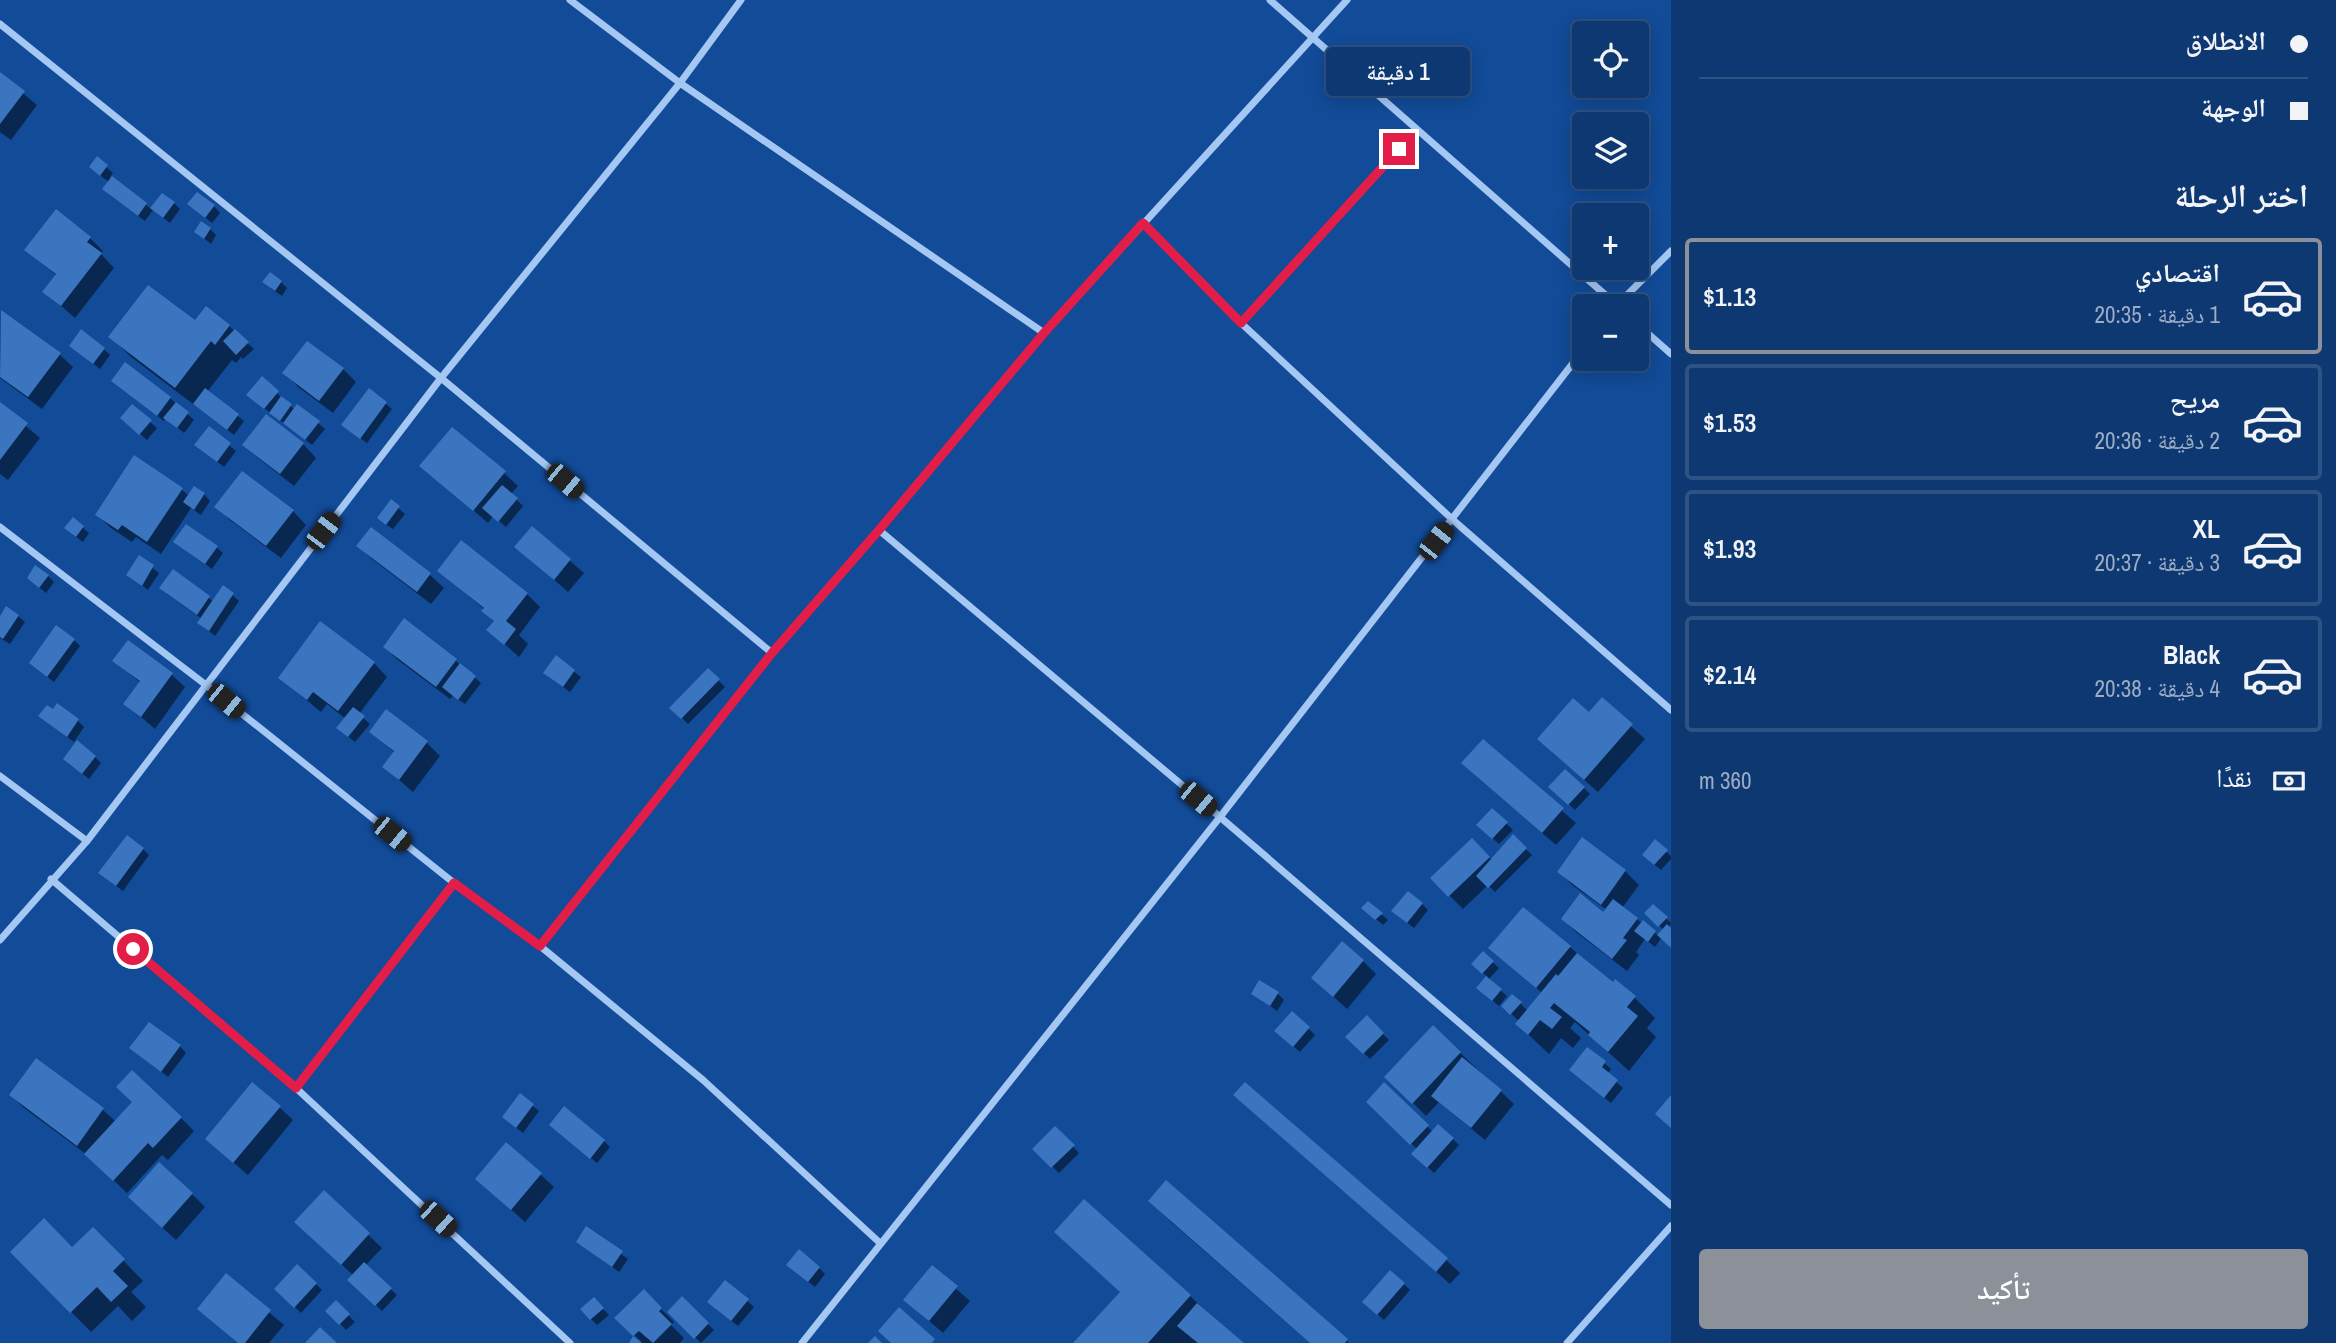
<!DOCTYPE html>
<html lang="ar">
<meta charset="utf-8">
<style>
body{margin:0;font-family:"Archivo Narrow","Noto Naskh Arabic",sans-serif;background:#1c437a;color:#f1f3f6;direction:rtl;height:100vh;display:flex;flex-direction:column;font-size:26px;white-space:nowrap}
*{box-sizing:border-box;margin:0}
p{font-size:23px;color:#9bacc4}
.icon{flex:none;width:38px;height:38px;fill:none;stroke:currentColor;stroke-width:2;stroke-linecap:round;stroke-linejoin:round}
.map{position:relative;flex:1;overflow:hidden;direction:ltr}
.sheet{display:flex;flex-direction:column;background:#0e3872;width:665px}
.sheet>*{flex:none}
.top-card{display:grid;align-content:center;height:154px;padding:0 28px;background:#0e3872}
.tools{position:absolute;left:1572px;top:21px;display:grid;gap:14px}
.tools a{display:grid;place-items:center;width:77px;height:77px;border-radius:7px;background:#0e3872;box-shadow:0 4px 18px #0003,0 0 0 2px #2e5284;font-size:35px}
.end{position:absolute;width:32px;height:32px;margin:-16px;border:9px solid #e11d48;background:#fff;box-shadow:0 0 0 4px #fff}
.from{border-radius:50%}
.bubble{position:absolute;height:49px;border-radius:7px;background:#0e3872;box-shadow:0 4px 18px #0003,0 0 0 2px #2e5284;font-size:23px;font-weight:600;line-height:49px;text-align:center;direction:rtl}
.car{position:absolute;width:21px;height:42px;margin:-21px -10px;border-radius:9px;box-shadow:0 0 5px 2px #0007;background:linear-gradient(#222 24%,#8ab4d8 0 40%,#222 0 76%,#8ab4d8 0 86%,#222 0)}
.top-card b{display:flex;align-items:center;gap:24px;height:66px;font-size:26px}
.top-card b+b{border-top:2px solid #2e5284}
.top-card i{width:18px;height:18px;background:#f1f3f6}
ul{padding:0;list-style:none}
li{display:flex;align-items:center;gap:21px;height:116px;margin:0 14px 10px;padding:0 14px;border:4px solid #2e5284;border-radius:7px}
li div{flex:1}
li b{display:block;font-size:26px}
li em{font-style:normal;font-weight:600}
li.current{border-color:#8c9099}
li>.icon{width:63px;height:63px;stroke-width:1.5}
h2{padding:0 28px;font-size:32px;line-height:84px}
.pay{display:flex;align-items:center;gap:18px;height:77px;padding:0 28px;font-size:26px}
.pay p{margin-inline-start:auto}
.cta{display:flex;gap:14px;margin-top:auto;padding:14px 28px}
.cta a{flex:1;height:80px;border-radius:7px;background:#8c9099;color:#fff;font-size:28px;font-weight:600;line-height:80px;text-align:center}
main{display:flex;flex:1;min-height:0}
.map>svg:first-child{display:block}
.shadow{fill:#0007}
.building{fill:#3b75c0}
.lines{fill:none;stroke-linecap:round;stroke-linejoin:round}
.street{stroke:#a4c7f3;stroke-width:7}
.route{stroke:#e11d48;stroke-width:9}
</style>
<main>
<section class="sheet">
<div class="top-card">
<b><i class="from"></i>الانطلاق</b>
<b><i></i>الوجهة</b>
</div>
<h2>اختر الرحلة</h2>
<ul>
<li class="current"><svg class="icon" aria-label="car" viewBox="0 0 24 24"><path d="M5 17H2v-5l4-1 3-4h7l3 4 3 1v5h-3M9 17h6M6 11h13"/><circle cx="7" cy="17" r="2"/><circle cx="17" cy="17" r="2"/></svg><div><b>اقتصادي</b><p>1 دقيقة · 20:35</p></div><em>$1.13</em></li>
<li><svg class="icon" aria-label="car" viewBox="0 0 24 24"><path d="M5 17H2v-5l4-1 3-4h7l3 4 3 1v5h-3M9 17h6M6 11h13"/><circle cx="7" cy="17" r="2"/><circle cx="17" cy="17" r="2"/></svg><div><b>مريح</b><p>2 دقيقة · 20:36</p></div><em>$1.53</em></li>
<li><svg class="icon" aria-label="car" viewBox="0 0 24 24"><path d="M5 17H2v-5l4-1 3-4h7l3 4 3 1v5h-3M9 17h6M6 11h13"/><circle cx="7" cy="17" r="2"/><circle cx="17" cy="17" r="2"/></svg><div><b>XL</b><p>3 دقيقة · 20:37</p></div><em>$1.93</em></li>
<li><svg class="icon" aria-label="car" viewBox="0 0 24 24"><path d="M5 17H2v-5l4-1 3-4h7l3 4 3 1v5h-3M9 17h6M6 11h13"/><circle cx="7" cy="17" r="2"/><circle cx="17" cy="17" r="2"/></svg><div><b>Black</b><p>4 دقيقة · 20:38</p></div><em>$2.14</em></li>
</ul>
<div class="pay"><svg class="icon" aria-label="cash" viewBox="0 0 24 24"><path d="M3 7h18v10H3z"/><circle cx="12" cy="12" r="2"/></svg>نقدًا<p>360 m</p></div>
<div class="cta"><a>تأكيد</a></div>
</section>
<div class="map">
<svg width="1671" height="1343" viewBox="0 0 1671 1343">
<rect width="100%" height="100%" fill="#124b98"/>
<g class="shadow">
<path d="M0,74l37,31 -26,35 -11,-8z"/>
<path d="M97,159l16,14 -3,4 41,32 11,-14 12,8 6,6 -10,14 -17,-13 -8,11 -35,-26 -1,-13 -12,-9z"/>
<path d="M214,206l6,7 -8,10 -16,-13z"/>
<path d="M210,229l6,6 -5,9 -15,-12z"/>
<path d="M90,238l13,13 -2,3 13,14 -39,50 -30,-26 12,-16 -30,-26z"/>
<path d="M281,282l6,6 -5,8 -12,-8z"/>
<path d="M1,312l58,42 14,13 -31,42 -42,-31z"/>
<path d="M196,323l33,3 25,23 -11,10 -2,-2 -5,6 -4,-3 -25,32 37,29 -10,14 -103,-78 -20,-20z"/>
<path d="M71,346l33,3 6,6 -10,14z"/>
<path d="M343,369l13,13 -23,31 -35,-26 -13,-14z"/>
<path d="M262,379l33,31 3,-4 27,23 -13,16 -57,-44z"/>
<path d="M119,387l51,11 24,22 -10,13 -18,-15 -2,3z"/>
<path d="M369,390l23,19 -25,34 -17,-12z"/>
<path d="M0,404l40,34 -32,42 -8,-6z"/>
<path d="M150,422l7,6 -10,12 -18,-16z"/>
<path d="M209,429l27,22 -12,16 -21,-16z"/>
<path d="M303,444l13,14 -22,28 -36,-28 -14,-13z"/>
<path d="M422,466l82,7 14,13 -7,8 12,12 -17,21 -13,-11 -5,7z"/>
<path d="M181,489l8,7 15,-2 6,7 -9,14 -10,-7 -30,46 -25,-17 -4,5 -21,-14 -14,-13z"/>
<path d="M391,502l14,12 -12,15 -8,-5z"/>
<path d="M217,506l76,5 13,14 -25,33 -51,-38z"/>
<path d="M73,519l16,14 -6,9 -11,-8z"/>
<path d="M532,528l52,45 -16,19 -51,-45z"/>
<path d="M371,529l59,46 14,13 -13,16 -59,-45 -14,-13z"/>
<path d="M176,542l40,5 7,6 -11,16z"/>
<path d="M139,558l20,15 -11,17 -20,-15z"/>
<path d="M173,571l41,31 10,-14 15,13 -24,35 -16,-13 3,-4 -35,-25z"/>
<path d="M439,571l88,23 13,13 -21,28 9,9 -9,13 -30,-27 6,-8 -11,-11 1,-1z"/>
<path d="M48,576l6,6 -8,11 -11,-9z"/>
<path d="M18,616l7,6 -15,22 -10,-6v-19z"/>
<path d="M404,621l52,40 25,22 -16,21 -12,-8 -3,3 -52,-39 -13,-13z"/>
<path d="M74,640l6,6 -26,36 -17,-13z"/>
<path d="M556,658l25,19 -11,15 -18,-13z"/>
<path d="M114,661l57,13 14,13 -30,42 -30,-26 16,-20z"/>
<path d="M374,663l13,14 -28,37 11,10 -15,18 -10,-8 1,-15 -19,-15 -6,8 -41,-34z"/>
<path d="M708,670l17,17 -37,37 -16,-16z"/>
<path d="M1602,700l43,39 -47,53 -46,-40z"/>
<path d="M78,721l6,6 -10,15 -27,-20z"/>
<path d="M371,731l56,12 13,13 -27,36 -29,-25 11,-14z"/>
<path d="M1483,741l93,82 -20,22 -79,-68z"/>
<path d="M95,757l6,6 -12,16 -17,-14z"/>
<path d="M1550,787l34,1 6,6 -15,16z"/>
<path d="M1492,810l21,20 -14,14 -21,-19z"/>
<path d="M1513,837l19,18 -37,37 -7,-7 -25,24 -31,-31 40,-38 21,21z"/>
<path d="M1582,840l43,31 14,14 -17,23 37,28 5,-6 -18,-17 7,-7 18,17 -2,5 2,18 -9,-9 -7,10 -10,-8 -9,13 3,3 -12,16 -51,-39 -13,-13 41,-5 3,-4 -35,-25 -13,-13z"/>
<path d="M1655,842l16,14v3l-10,11 -11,-9z"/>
<path d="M143,849l6,6 -26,36 -16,-12z"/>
<path d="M1422,904l6,6 -14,18 -14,-11z"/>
<path d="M1370,914h11l7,6 -5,5z"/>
<path d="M1570,947l43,38 2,-3 20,16 20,20 -8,10 9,9 -27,34 -54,-49 -5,6 11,10 -8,10 -12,-10 -12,16 -32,-30 2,-3 -16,-15 17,-3 8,8 14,-18 -51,-45z"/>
<path d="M1483,953l16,15 -11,12 19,16 -8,10 -14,-12 3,-17 -9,-7z"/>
<path d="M1363,961l13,13 -29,35 -34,-31z"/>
<path d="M1253,993l25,1 6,6 -7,11z"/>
<path d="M1292,1013l23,22 -15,17 -18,-15z"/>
<path d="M1367,1018l22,22 -19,19 -23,-22z"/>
<path d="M1433,1027l81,77 -29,36 -46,-38 -13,14 -40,-40z"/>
<path d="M180,1046l6,7 -18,24 -30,-23z"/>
<path d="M1588,1049l23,20 -4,5 16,14 -12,15 -34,-27z"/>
<path d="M36,1060l67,50 13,12 65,-4 13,13 -26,29 -6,-5 -35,38 -41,-39 -62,-46 -13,-13z"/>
<path d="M1384,1085l49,47 20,7 6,6 -25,28 -14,-13 -2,-10 -50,-48z"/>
<path d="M1235,1095l211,165 14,13 -10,11z"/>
<path d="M520,1096l19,15 -16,22 -13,-10z"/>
<path d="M279,1107l14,13 -45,55 -27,-23z"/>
<path d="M1055,1128l24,25 -20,20 -25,-24z"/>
<path d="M557,1131l47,10 6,6 -13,16z"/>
<path d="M540,1174l14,13 -29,35 -48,-43z"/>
<path d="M1166,1183l183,160h-39l-140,-122 -20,-20z"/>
<path d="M324,1193l58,55 -17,18 32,29 -15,16 -32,-31 4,-4 -44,-41z"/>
<path d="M192,1194l13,13 -29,33 -32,-29z"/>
<path d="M587,1228l41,31 -9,13 -41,-30z"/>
<path d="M93,1229l50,52 -12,11 15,15 -14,14 -14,-15 -27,26 -79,-80 61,-3z"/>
<path d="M297,1266l25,24 -21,23 -25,-24z"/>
<path d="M819,1268l6,6 -10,13 -20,-16z"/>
<path d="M932,1268l38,33 -27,32 -38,-33z"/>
<path d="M226,1276l58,49 -15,18h-31l-39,-34z"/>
<path d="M725,1282l29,25 -16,19 -23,-18z"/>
<path d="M1404,1284l6,6 -26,30 -14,-12z"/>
<path d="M644,1292l30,30 -3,3 13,13 -4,5h-41l2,-2 -24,-23z"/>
<path d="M1190,1296l51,47h-165z"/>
<path d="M682,1299l32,31 -13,13 -32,-31z"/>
<path d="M336,1303l19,19 -9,8 -18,-19z"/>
<path d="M600,1306l9,9 -12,10 -6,-6z"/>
</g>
<g class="building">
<path d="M0,72l25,19 -25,33z"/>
<path d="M97,156l11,9 -8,11 -11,-9z"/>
<path d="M112,176l35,27 -9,13 -36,-27z"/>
<path d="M197,192l18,13 -10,13 -18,-14z"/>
<path d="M162,193l13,9 -12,16 -13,-10z"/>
<path d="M56,209l35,28 -4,5 15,11 -41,53 -19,-14 14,-18 -32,-24z"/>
<path d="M201,221l10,7 -7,11 -10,-7z"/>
<path d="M270,272l12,9 -7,10 -13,-9z"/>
<path d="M148,285l47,35 11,-14 24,19 -15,20 -4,-4 -36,47 -67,-51z"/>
<path d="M1,310l60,43 -33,44 -28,-20z"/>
<path d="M81,329l24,19 -12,16 -24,-18z"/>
<path d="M235,329l14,13 -13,13 -13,-14z"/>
<path d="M307,341l37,27 -25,33 -37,-28z"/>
<path d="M125,362l46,35 -14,19 -46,-35z"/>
<path d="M262,376l17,15 -15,18 -18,-14z"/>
<path d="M205,388l34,26 -12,16 -34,-26z"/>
<path d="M369,388l18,14 -27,37 -19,-14z"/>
<path d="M281,396l11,8 -12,17 -11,-8z"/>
<path d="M0,402l28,21 -28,37z"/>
<path d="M176,402l13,10 -12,16 -14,-10z"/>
<path d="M132,404l20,16 -13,15 -19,-17z"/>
<path d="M297,404l23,17 -15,19 -22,-17z"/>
<path d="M266,414l38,29 -24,31 -38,-29z"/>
<path d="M209,426l22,17 -14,19 -23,-17z"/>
<path d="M452,427l54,44 -33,40 -54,-45z"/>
<path d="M134,455l49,33 -36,54 -25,-17 -4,5 -23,-15z"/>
<path d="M242,471l52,39 -28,36 -52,-39z"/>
<path d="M502,485l16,13 -20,24 -16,-14z"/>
<path d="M194,486l11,7 -11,17 -11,-8z"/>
<path d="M391,499l9,7 -14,19 -9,-7z"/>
<path d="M73,517l11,9 -8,11 -12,-9z"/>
<path d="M186,524l32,22 -13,18 -32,-22z"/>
<path d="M532,526l39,33 -17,21 -40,-33z"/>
<path d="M371,527l60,46 -14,19 -61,-46z"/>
<path d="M461,540l67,53 -22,28 10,8 -12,16 -18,-15 8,-9 -13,-10 3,-3 -47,-37z"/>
<path d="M139,555l15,10 -12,21 -16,-11z"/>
<path d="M35,565l14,10 -10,13 -12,-10z"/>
<path d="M173,569l37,27 -13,19 -38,-27z"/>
<path d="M223,585l11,8 -25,38 -12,-8z"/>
<path d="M6,606l13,9 -16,24 -3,-2v-21z"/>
<path d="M404,618l53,41 -21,28 -53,-40z"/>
<path d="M320,621l55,41 -37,49 -25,-19 -6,8 -29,-22z"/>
<path d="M56,625l19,14 -28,38 -18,-14z"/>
<path d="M128,640l45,33 -32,44 -18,-13 17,-23 -28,-20z"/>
<path d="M556,655l19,15 -12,17 -20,-14z"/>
<path d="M460,663l16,13 -18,24 -16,-13z"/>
<path d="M708,668l12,11 -39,40 -12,-11z"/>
<path d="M1602,697l31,27 -49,56 -47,-41 36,-41 16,14z"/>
<path d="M57,703l22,16 -12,18 -29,-21 9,-11 6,4z"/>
<path d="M353,707l12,9 -17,21 -12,-9z"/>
<path d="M386,709l42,32 -29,39 -17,-13 12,-16 -25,-19z"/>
<path d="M1483,739l81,69 -22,25 -81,-70z"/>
<path d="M77,740l19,16 -14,18 -19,-15z"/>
<path d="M1565,769l20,18 -17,18 -20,-18z"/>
<path d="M1492,808l16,14 -16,17 -16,-14z"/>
<path d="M1513,834l14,14 -39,40 -12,-12z"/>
<path d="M127,835l17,13 -28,38 -18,-13z"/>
<path d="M1582,837l44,33 -25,35 -44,-33z"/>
<path d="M1472,838l18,19 -42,40 -18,-19z"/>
<path d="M1655,839l13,11 -14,15 -12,-10z"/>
<path d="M1408,891l15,12 -16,20 -16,-12z"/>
<path d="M1580,893l23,19 10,-13 25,19 -15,20 4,2 -15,19 -51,-40z"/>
<path d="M1368,901l15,12 -8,7 -14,-12z"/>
<path d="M1653,904l15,13 -10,10 -14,-14z"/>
<path d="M1523,907l48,39 -35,42 -48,-40z"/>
<path d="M1643,920l13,11 -8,11 -14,-11z"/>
<path d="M1667,924l4,4v20l-14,-13z"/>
<path d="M1342,941l22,19 -31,37 -22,-19z"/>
<path d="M1483,951l11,10 -12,13 -11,-10z"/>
<path d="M1577,953l36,29 2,-3 21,17 -9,11 11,9 -30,36 -20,-17 2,-3 -36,-29 -4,5 12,9 -10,12 -12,-9 -12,15 -13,-11 41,-50 2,2z"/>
<path d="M1486,976l16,13 -10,12 -16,-13z"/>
<path d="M1259,980l20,12 -9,14 -19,-12z"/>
<path d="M1512,994l10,8 -12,13 -9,-9z"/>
<path d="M1292,1011l18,16 -17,20 -19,-16z"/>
<path d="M1367,1015l17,18 -21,21 -18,-17z"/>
<path d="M149,1022l32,23 -20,27 -32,-24z"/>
<path d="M1433,1025l28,27 -49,52 -28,-27z"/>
<path d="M1587,1047l19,14 -4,6 16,13 -14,18 -35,-28z"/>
<path d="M1462,1057l40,33 -31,38 -40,-32z"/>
<path d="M36,1058l68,50 -27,38 -68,-51z"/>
<path d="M132,1070l50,47 -29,31 -5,-5 -35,38 -29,-27 48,-52 -16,-15z"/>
<path d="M252,1082l29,24 -48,57 -28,-24z"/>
<path d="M1245,1082l203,176 -12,14 -203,-177z"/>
<path d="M1384,1082l45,43 -19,20 -44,-43z"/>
<path d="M520,1093l14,11 -18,24 -14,-11z"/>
<path d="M1671,1095v33l-16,-14z"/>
<path d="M564,1106l41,34 -15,19 -41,-34z"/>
<path d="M1438,1124l16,14 -27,30 -16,-14z"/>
<path d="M1055,1126l20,19 -24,23 -19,-19z"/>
<path d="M506,1142l36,31 -31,37 -36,-31z"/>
<path d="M159,1162l34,31 -31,35 -34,-31z"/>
<path d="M1166,1180l182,159 -3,4h-35l-162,-142z"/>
<path d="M324,1190l46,43 -29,32 -47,-43z"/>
<path d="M1084,1199l107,96 -43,48h-75l47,-51 -66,-60z"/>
<path d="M44,1218l28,29 21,-20 32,32 -12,12 15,15 -17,16 -14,-15 -27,26 -60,-61z"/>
<path d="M586,1226l37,25 -11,16 -36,-25z"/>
<path d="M799,1249l21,18 -12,15 -22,-17z"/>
<path d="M364,1262l28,26 -17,18 -28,-26z"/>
<path d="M297,1264l20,19 -23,25 -20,-19z"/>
<path d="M932,1265l26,21 -29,35 -26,-21z"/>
<path d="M1390,1270l15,13 -28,32 -15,-13z"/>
<path d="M226,1273l45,37 -26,33h-7l-41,-34z"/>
<path d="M725,1280l24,19 -18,22 -24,-19z"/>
<path d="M644,1289l18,19 -3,3 13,13 -19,19 -14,-12 -6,5 9,7h-13l4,-7 -19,-18z"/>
<path d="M682,1296l27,27 -15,16 -27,-27z"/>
<path d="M594,1297l10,11 -14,12 -10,-11z"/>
<path d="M336,1300l14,14 -11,11 -14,-14z"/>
<path d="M1197,1303l47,40h-46l-21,-17z"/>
<path d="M899,1307l36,32 -3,4h-41l-13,-12z"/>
<path d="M320,1327l17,16h-32z"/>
<path d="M875,1336l7,7h-14z"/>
</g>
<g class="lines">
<g class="street">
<path d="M570,0l110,83 364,250"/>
<path d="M1270,0l348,306"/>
<path d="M0,24l441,354 331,275"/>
<path d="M1143,223l98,100 212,197 218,190"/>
<path d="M1616,306l55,-55"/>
<path d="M1241,323l176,-193"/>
<path d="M1636,323l35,31"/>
<path d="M0,527l206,158 248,198 86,63 163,134 177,163"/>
<path d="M879,530l341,287 451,388"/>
<path d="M0,776l87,65"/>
<path d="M51,879l245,209 274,255"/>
<path d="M0,940l87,-99 354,-463 239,-295 61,-83"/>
<path d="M540,946l232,-293 107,-123 165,-197 303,-333"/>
<path d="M296,1088l158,-205"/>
<path d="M802,1343l418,-526 364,-468"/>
<path d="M1567,1343l104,-117"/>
</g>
</g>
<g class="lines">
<path class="route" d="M133,949l163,139 158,-205 86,63 232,-293 107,-123 165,-197 99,-110 98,100 158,-174"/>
</g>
</svg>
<div class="tools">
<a><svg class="icon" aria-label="locate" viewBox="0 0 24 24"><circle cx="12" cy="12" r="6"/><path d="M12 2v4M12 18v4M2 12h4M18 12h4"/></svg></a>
<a><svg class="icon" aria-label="layers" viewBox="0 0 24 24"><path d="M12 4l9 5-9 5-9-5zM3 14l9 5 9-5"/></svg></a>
<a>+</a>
<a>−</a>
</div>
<i class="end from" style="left:133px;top:949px"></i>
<i class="end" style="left:1399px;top:149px"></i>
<div class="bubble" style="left:1326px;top:47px;width:144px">1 دقيقة</div>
<i class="car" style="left:565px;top:481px;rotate:130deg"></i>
<i class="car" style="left:323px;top:531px;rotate:37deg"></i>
<i class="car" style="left:1436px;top:541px;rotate:38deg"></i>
<i class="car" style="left:226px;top:701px;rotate:129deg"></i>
<i class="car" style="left:1198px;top:799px;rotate:130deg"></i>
<i class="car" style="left:392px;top:834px;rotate:129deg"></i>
<i class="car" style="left:438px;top:1219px;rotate:132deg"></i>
</div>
</main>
